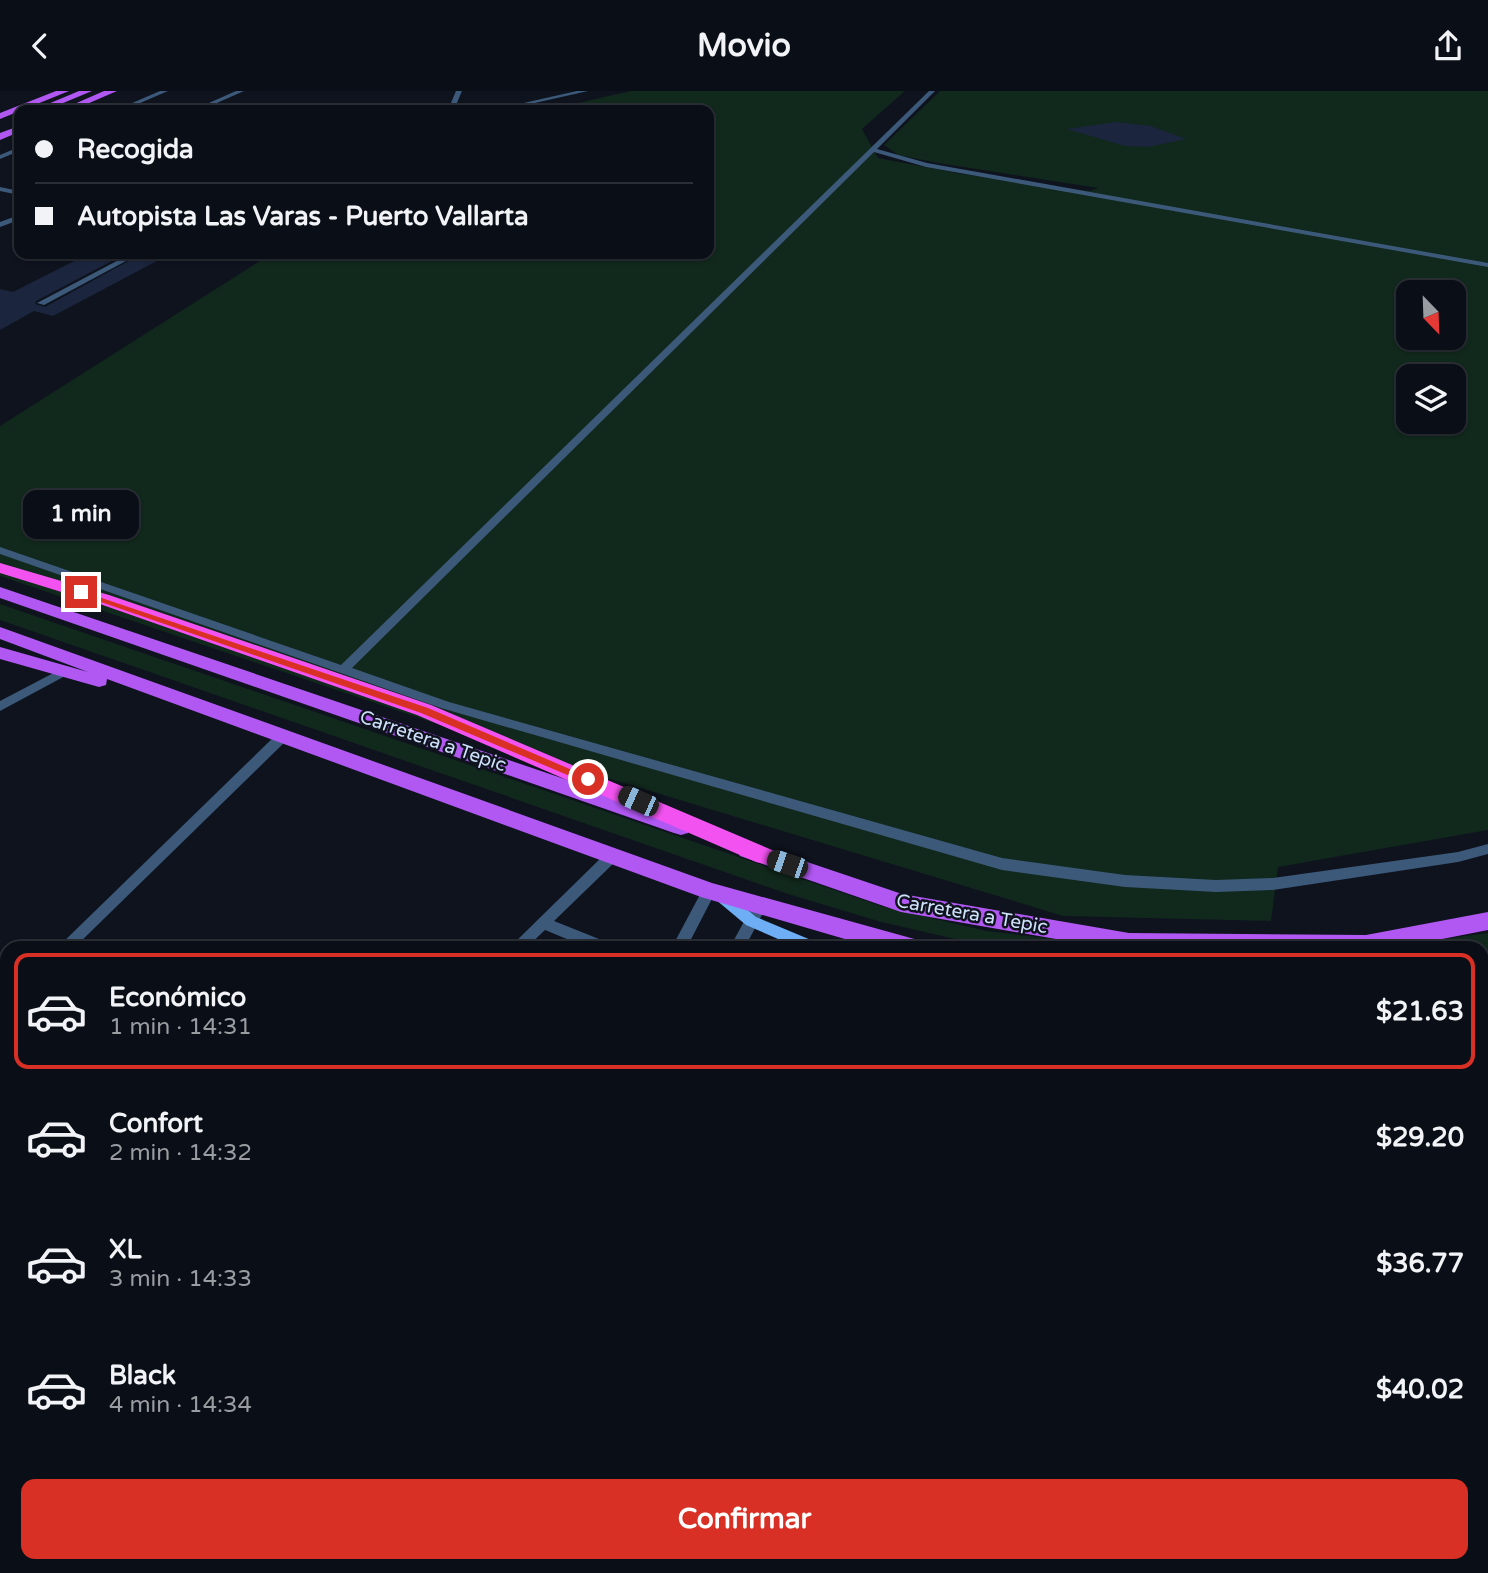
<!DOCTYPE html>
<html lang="es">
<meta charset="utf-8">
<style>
body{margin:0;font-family:"Varela Round",sans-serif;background:#13171f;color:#f1f3f6;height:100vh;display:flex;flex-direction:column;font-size:26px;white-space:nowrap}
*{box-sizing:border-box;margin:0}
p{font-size:23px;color:#999ca1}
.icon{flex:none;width:38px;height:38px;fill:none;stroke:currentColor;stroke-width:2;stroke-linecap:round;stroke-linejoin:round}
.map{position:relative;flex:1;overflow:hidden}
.details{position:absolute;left:0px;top:850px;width:1489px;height:632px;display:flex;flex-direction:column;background:#0a0e16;border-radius:21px 21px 0 0;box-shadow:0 2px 5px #0004,0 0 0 2px #2a2e35}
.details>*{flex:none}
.hud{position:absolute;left:14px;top:14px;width:700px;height:154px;border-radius:14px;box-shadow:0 2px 5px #0004,0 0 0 2px #2a2e35;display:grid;align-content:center;height:154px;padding:0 21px;background:#0a0e16}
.needle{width:46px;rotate:157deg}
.buttons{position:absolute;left:1396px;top:189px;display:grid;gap:14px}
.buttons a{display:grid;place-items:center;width:70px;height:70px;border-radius:14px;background:#0a0e16;box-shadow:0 2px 5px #0004,0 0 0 2px #2a2e35;font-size:35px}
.end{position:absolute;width:32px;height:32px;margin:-16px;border:9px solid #d93025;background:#fff;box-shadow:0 0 0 4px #fff}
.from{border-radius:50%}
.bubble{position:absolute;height:49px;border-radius:14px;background:#0a0e16;box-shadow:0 2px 5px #0004,0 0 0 2px #2a2e35;font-size:23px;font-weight:700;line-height:49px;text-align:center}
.car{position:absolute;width:21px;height:42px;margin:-21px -10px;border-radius:9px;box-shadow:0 0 5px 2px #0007;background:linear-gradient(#222 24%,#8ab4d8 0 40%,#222 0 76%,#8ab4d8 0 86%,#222 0)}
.hud b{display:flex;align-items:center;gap:24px;height:66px;font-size:26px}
.hud b+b{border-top:2px solid #2a2e35}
.hud i{width:18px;height:18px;background:#f1f3f6}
ul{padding:12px 0 0;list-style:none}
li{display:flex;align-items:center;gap:21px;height:116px;margin:0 14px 10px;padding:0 7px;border:4px solid transparent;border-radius:14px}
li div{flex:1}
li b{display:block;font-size:26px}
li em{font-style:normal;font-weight:700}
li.on{border-color:#d93025}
li>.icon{width:63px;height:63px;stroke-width:1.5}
.action{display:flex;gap:14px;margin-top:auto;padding:14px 21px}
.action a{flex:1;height:80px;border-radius:14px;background:#d93025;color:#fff;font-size:28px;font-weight:700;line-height:80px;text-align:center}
header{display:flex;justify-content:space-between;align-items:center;height:91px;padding:0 21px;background:#0a0e16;font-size:32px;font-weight:700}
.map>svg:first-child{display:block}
.green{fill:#11281c;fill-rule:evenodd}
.building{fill:#1b263e}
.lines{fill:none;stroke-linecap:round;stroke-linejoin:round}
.service{fill:#3c597a;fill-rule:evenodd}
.secondary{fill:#6daef4;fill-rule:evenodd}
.trunk{fill:#b158f2;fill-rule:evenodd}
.motorway{fill:#f253f0;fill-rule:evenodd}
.route{fill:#d93025}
.labels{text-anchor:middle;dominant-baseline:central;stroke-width:5;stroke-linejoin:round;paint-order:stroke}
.street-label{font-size:19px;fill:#cfe0fb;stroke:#0e131e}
</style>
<header><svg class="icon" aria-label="back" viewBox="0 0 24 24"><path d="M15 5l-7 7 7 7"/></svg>Movio<svg class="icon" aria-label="share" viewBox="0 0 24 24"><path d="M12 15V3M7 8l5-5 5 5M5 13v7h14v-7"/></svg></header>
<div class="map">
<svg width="1488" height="1482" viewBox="0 0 1488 1482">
<rect width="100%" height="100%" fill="#0e131e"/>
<g class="green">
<path d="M631,0h274l-43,38 16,29 84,16 128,17 8,-3 -160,-25 -40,-8 -14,-10 56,-54h548v739l-210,37 -7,54 -208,-5 -558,-169 -505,-171v-150l271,-172h438v-144h-162zM1409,201h45v46h-45zM1409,285h45v46h-45z"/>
<path d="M0,513l884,303 103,24 145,17h-138l-113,-26 -93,-28 -788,-274z"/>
<path d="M1488,842v19l-6,2v-5h-116z"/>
</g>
<g class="building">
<path d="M1116,31l35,4 35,13 -38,8 -23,-1 -58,-17z"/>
<path d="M88,163h37l-89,47 -1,3 10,3 96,-53h29l-117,62 -19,-5 -34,19v-41l13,3z"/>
</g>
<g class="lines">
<g class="service">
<path d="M160,0h8l-44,19h-8z"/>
<path d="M236,0h8l-43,19h-8z"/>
<path d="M456,0h6l-8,19h-6z"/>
<path d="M577,0h11l-84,19h-11z"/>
<path d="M929,0h6l-58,58 50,14 561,100v4l-562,-100 -52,-15 -522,516 97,34 553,156 123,17 91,5 57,-2 185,-26 30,-8v10l-30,8 -185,28 -57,2 -91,-5 -123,-17 -561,-162 -441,-154v-7l341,118z"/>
<path d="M19,56v4l-19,8v-4z"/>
<path d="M0,96l19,4v4l-19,-4z"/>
<path d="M19,124v5l-19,7v-5z"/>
<path d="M130,163h9l-95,51 -7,-2z"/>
<path d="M63,577l6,4 -2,3 -67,36v-10z"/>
<path d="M284,639l6,5 -1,3 -216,211h-17l223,-217z"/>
<path d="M612,760l5,1 2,4 -2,4 -63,61 60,24 2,4h-25l-46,-19 -20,19h-17l99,-97z"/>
<path d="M709,794l5,2 2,4 -30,58h-15l33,-62z"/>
<path d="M757,814l5,2 2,4 -20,38h-15l23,-42z"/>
<path d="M7,904v17l-7,4v-17z"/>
<path d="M0,1137l7,3v19l-7,-3z"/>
<path d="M234,1475h34l3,7h-34z"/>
<path d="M869,1475h29l3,7h-29z"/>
<path d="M967,1475h31l-3,7h-31z"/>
</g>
<g class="secondary">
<path d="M720,798l5,2 31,26 67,28 2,4h-24l-55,-24 -31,-26 -2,-4 2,-4z"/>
<path d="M1488,910v14l-6,1v-14z"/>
</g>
<g class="trunk">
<path d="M56,0h13l-69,28v-6z"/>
<path d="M79,0h13l-36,15 -8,-2z"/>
<path d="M104,0h13l-37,16 -8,-2z"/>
<path d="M19,35v6l-19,8v-7z"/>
<path d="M0,496l688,234 3,6 -3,6 -7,2 -7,-2 -674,-235z"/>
<path d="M0,536l712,256 206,57 8,2 3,7h-50l-178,-52 -594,-218 -1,6 -7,2 -99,-28v-12l88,25 -88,-33z"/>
<path d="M748,751l154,52 227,39 237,2 122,-23v18l-97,19h-278l-212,-37 -161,-56 -3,-6 3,-6z"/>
<rect x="1482" y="879" width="6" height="20"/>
</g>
<path class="motorway" d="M0,472l109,32 322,110 341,145 3,6 -3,6 -8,2 -8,-2 -339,-147 -320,-112 -97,-30z"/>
</g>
<path class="route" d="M78,499l350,118 165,71 -5,4 -4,-1 -163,-69 -343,-119z"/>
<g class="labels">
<g class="street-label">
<text transform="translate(433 650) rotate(19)">Carretera a Tepic</text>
<text transform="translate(972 823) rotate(10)">Carretera a Tepic</text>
</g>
</g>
</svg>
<div class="buttons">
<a><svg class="needle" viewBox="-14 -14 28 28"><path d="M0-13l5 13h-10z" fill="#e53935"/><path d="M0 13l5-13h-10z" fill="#999ca1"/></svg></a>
<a><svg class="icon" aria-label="layers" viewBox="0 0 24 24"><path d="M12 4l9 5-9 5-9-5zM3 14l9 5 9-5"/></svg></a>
</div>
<i class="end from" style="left:588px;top:688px"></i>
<i class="end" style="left:81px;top:501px"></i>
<div class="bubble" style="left:23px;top:399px;width:116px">1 min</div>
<i class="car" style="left:638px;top:710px;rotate:294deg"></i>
<i class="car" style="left:787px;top:773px;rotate:289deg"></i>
<div class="hud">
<b><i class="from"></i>Recogida</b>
<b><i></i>Autopista Las Varas - Puerto Vallarta</b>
</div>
<section class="details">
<ul>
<li class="on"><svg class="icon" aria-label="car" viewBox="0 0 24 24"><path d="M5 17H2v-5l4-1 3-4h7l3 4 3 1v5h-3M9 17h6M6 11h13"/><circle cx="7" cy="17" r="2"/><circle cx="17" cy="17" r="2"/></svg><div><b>Económico</b><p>1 min · 14:31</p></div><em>$21.63</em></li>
<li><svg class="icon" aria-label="car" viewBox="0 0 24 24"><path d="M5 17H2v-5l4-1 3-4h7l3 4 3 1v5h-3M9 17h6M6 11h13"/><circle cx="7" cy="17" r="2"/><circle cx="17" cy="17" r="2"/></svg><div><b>Confort</b><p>2 min · 14:32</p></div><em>$29.20</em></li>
<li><svg class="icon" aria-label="car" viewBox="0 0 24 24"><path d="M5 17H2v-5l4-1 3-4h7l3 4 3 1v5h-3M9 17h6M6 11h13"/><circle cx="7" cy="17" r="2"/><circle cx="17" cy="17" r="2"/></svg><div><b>XL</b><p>3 min · 14:33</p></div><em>$36.77</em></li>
<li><svg class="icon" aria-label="car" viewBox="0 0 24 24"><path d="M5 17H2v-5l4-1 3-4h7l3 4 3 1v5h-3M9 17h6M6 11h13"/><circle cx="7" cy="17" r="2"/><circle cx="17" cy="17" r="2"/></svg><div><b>Black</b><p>4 min · 14:34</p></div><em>$40.02</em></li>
</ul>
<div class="action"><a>Confirmar</a></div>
</section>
</div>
